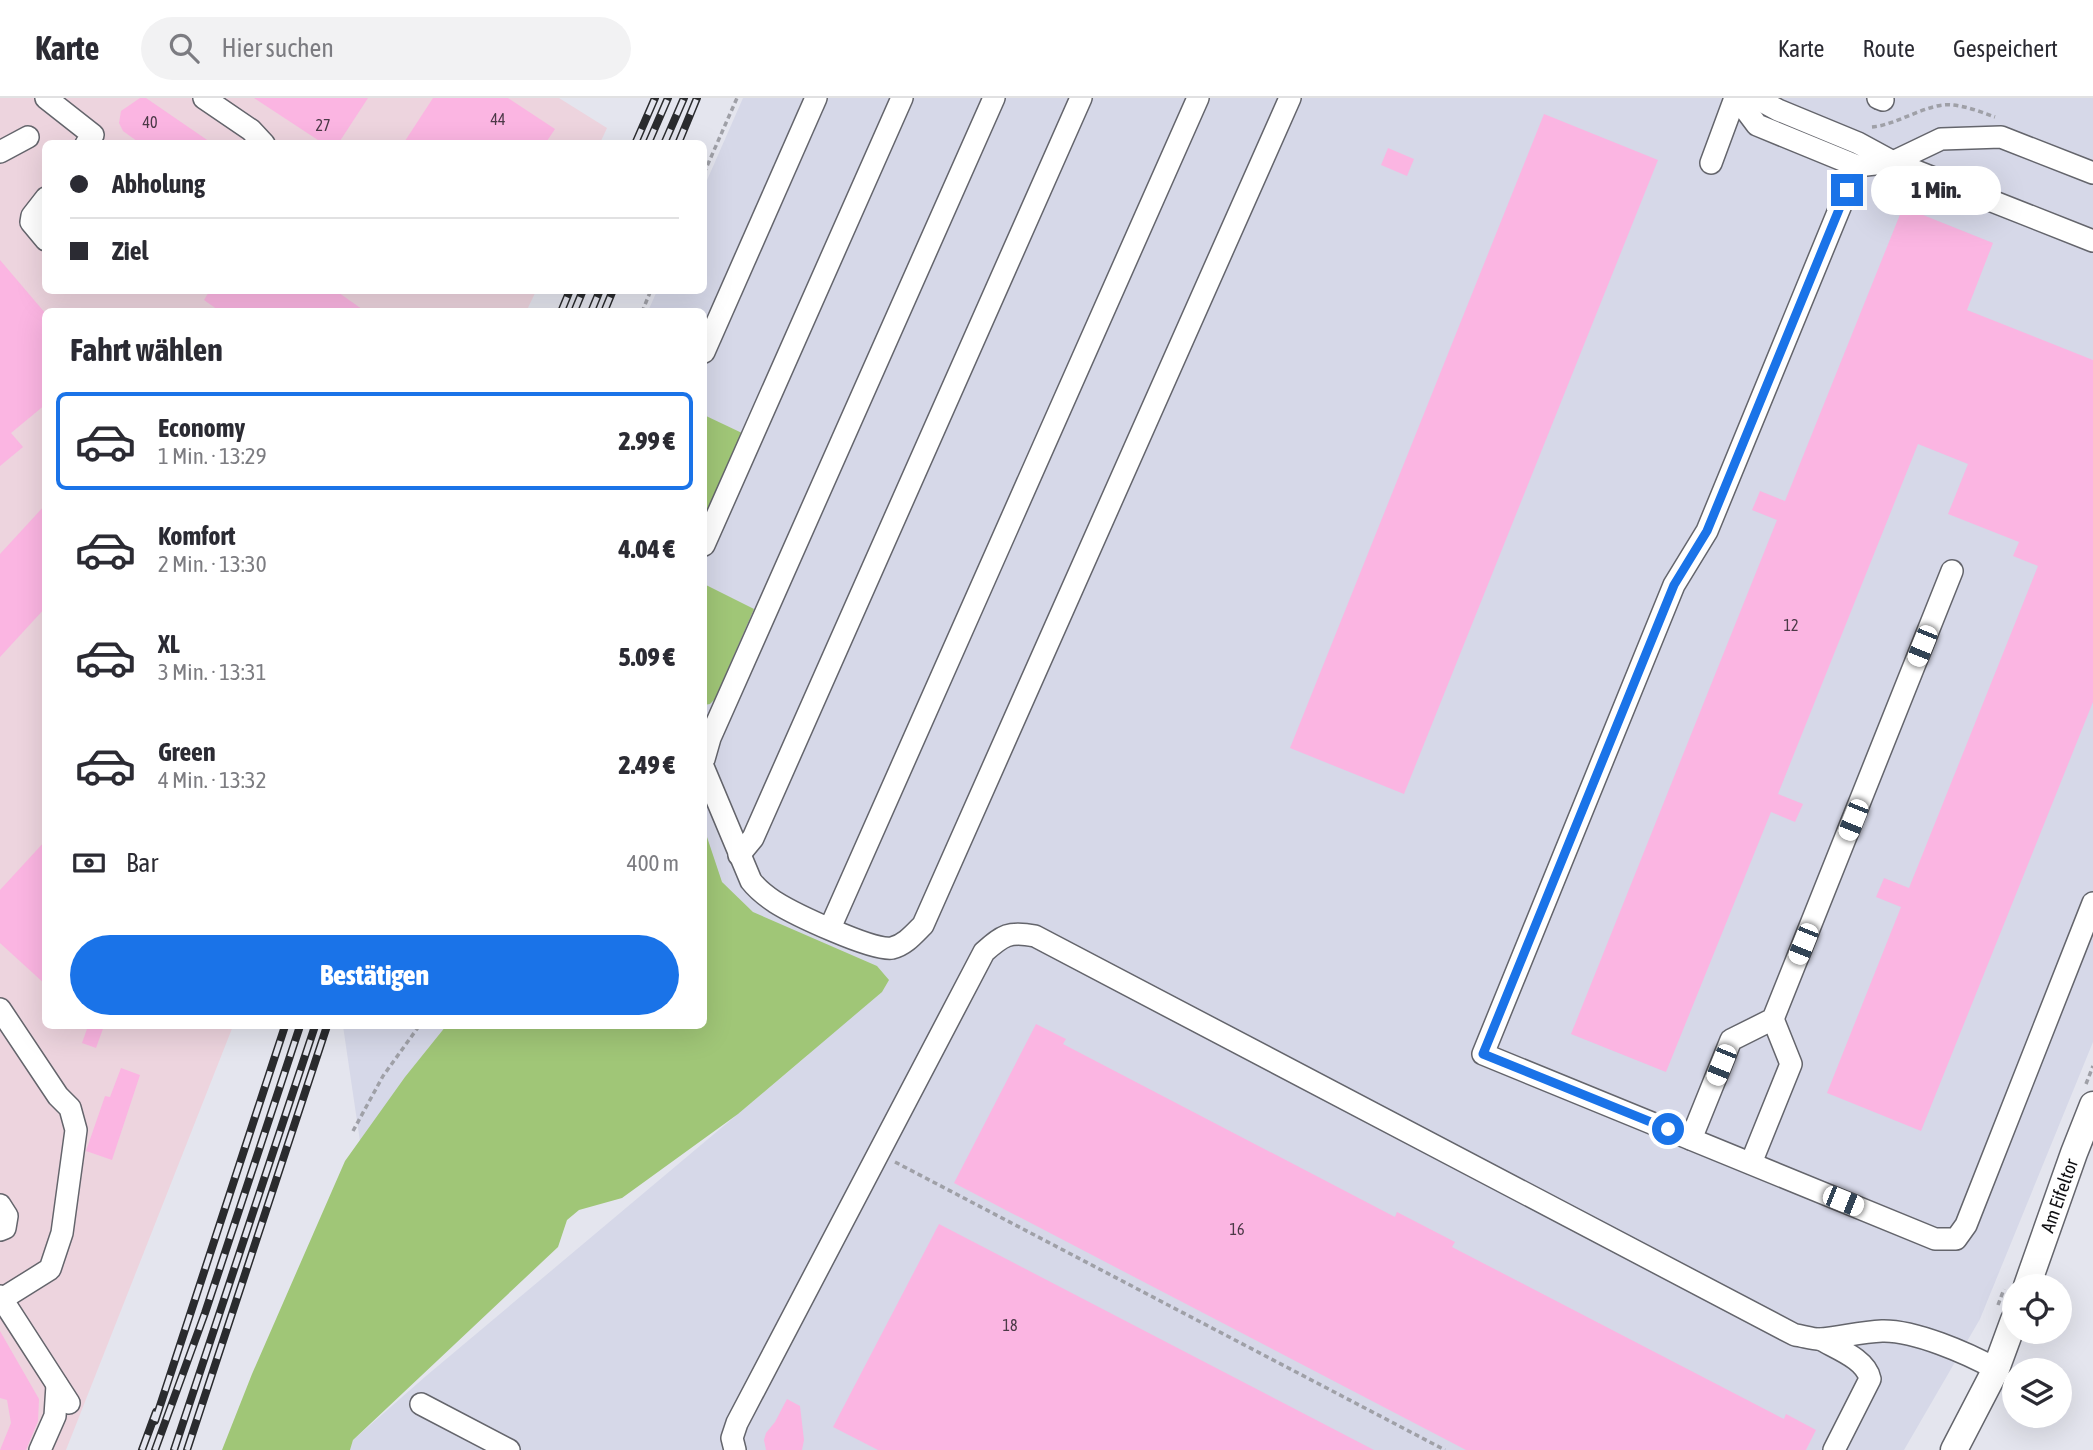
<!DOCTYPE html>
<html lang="de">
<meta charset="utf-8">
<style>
body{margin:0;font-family:"Asap Condensed",sans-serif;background:#f2f2f3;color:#2b2b33;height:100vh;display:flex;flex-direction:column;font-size:26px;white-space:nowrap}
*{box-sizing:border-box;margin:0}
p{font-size:23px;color:#7c7c81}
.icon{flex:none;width:38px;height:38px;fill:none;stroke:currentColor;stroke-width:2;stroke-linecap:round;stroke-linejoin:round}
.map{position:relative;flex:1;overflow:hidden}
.drawer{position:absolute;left:42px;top:210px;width:665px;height:721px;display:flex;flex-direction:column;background:#fff;border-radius:10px;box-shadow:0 7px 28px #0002}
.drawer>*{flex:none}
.banner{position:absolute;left:42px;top:42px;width:665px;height:154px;border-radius:10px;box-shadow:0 7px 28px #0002;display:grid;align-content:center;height:154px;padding:0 28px;background:#fff}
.controls{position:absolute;left:2002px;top:1176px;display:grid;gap:14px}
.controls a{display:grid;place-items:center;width:70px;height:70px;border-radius:50%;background:#fff;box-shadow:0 7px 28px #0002;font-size:35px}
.end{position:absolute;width:32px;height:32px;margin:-16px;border:9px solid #1a73e8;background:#fff;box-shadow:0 0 0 4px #fff}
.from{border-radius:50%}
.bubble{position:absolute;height:49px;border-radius:24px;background:#fff;box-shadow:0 7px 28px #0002;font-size:23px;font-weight:800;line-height:49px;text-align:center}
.car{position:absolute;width:21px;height:42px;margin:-21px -10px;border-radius:9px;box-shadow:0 0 5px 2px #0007;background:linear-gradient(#fff 24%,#345 0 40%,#fff 0 76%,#345 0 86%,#fff 0)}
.banner b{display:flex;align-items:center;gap:24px;height:66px;font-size:26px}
.banner b+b{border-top:2px solid #e1e1e2}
.banner i{width:18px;height:18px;background:#2b2b33}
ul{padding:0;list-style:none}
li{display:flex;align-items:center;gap:21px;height:98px;margin:0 14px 10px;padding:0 14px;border:4px solid transparent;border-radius:10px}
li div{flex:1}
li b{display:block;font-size:26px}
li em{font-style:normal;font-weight:800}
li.active{border-color:#1a73e8}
li>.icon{width:63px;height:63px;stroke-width:1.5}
h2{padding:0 28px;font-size:32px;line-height:84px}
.pay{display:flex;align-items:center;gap:18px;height:77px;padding:0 28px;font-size:26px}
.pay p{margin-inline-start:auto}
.cta{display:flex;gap:14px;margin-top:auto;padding:14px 28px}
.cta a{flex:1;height:80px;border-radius:42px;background:#1a73e8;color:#fff;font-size:28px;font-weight:800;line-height:80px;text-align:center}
header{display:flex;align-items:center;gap:42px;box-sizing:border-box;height:98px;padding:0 35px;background:#fff;border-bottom:2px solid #e1e1e2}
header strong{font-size:33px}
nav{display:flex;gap:38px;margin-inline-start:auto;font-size:24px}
.search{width:490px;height:63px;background:#f2f2f3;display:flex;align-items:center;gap:18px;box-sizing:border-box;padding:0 24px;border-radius:38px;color:#7c7c81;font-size:26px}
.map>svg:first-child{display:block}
.commercial{fill:#edd4de}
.built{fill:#d6d8e8}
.green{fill:#a0c677}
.building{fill:#fbb5e2}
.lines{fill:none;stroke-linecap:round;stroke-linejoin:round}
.minor-casing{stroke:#64656c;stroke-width:24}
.major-casing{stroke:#64656c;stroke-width:29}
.path{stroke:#9fa0a7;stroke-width:3.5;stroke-dasharray:5 3.5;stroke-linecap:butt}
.minor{stroke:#fff;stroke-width:21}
.major{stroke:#fff;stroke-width:26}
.rail-casing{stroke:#2a2b2e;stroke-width:8}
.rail{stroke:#e4e5ee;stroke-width:5;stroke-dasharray:16;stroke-linecap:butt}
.route{stroke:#1a73e8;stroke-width:9}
.labels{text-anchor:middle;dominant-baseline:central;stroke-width:6;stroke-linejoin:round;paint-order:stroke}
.number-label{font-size:16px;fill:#4b3947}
.street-label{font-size:19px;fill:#101013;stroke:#e4e5ee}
</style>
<header>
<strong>Karte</strong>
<div class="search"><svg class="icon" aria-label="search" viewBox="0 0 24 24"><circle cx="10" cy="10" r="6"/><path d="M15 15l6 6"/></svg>Hier suchen</div>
<nav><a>Karte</a><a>Route</a><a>Gespeichert</a></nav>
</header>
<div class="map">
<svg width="2093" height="1352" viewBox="0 0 2093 1352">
<rect width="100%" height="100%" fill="#e4e5ee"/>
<path class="commercial" d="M0,0h559l48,30 -7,15 -554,1v146l490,1 -10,21h-480v714h187l-167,424h-66z"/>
<g class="built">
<path d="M743,0h1350v944l-113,277 -76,131h-1554l3,-10 73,-64 382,-321 -104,-107v-636l-56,-1 9,-20 47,-1v-103z"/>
<path d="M343,928h263l-240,156z"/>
</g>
<g class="green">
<path d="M704,317l38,18 -38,85z"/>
<path d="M704,486l50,25 -39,90 -5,5 -6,1z"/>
<path d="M704,730l18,54 31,30 124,54 12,14 -7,12 -144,122 -116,84 -43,12 -12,10 -9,27 -205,193 -3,10h-128l30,-76 93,-213 60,-84 41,-51h258z"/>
</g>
<g class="building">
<path d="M140,0h6l67,46h-72l-18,-13 -4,-8 2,-12z"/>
<path d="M254,0h114l-30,46h-14z"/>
<path d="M433,0h75l47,31 -10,15h-142z"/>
<path d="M1544,16l114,46 -254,634 -114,-46z"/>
<path d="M1388,50l26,11 -7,17 -26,-11z"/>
<path d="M1903,109l90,36 -26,67 126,50v342l-172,429 -94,-38 74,-186 -25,-10 8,-19 25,10 129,-322 -25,-10 6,-14 -71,-28 20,-50 -50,-20 -140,350 25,10 -8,18 -24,-10 -105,260 -95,-38 206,-514 -25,-10 8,-19 25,10z"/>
<path d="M0,162l46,54v90l-35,29 12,14 -23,19z"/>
<path d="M210,192h125l31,22h-145l-17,-12z"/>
<path d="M46,406v103l-46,50v-103z"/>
<path d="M46,742v145l-46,-42v-53z"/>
<path d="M1036,926l30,15 -3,5 332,173 2,-5 58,30 -3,5 332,172 2,-5 30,16 -10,20h-340l-512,-267z"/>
<path d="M88,928h16l-8,22 -14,-5z"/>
<path d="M121,970l19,7 -28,85 -26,-9 19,-55 5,1z"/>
<path d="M939,1126l435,226h-496l-45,-23z"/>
<path d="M0,1233l39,68 -1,22 -12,29h-26l11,-27 -4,-23 -7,-2z"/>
<path d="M787,1301l13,7 4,34 -2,10h-36l-2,-10 2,-7 9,-11z"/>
</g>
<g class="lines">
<g class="minor-casing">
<g id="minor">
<path d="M46,0l47,37 -7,9"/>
<path d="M204,0l47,32 13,14"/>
<path d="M1744,0l1,11 12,16 100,41 36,-4 48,-23 60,-2 92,36"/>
<path d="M1756,0l22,12 80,33 35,19 200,79"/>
<path d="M1878,0l5,2"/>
<path d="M0,54l28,-15"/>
<path d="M1711,65l24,-65"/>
<path d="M1857,68l-150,365 -33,54 -191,469 452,185h21l10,-14 127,-322"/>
<path d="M46,100l-14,18 -1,6 15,18"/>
<path d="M704,254l112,-254"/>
<path d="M704,447l198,-447"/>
<path d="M704,661l6,-21 284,-640"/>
<path d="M704,671l47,112c7,9 15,15 24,21 19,12 97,49 117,46 13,-3 22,-14 31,-23l367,-827"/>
<path d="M739,757l14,-17 328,-740"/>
<path d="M830,830l368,-830"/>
<path d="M0,911l58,87 12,12 6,22 -14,103 -12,36 -48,30"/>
<path d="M1691,1041l40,-99 42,-21 179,-448"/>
<path d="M1751,1065l40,-99 -18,-45"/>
<path d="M0,1107l7,11 -2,12 -5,2"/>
<path d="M0,1198l69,107"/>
<path d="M1820,1241c17,10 46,20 50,40l-36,71"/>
<path d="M421,1306l88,46"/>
<path d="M40,1352l15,-34 2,-31"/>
<path d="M735,1352l-3,-12 5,-15 247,-471c19,-17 25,-21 51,-16l760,399c9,1 19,5 27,4 20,-2 39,-7 60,-8 32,-1 85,22 114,38"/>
</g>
</g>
<g class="major-casing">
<g id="major">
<path id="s1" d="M2027,1188l47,-133 19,-48"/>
<path d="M1954,1352l42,-81 18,-49"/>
</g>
</g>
<g class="path">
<path d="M1872,29c25,-2 57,-25 80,-22 14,1 29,7 43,12"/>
<path d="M704,75l33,-75"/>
<path d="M642,214l9,-22"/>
<path d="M2086,986l7,-18"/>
<path d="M353,1033l30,-55 36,-50"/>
<path d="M895,1064l550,288"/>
<path d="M1998,1207l6,-16"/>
</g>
<use href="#minor" class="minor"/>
<use href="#major" class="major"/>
<g class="rail-casing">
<g id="rail">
<path d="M635,46l20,-46"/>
<path d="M648,46l20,-46"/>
<path d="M664,46l20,-46"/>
<path d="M678,46l19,-46"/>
<path d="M561,214l9,-22"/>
<path d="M574,214l9,-22"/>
<path d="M591,214l9,-22"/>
<path d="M604,214l9,-22"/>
<path d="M155,1323l130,-395"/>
<path d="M142,1352l14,-38"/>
<path d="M155,1352l50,-137 95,-287"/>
<path d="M174,1352l141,-424"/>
<path d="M187,1352l140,-424"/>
</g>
</g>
<use href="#rail" class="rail"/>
</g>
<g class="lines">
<path class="route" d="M1668,1031l-185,-75 191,-469 33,-54 140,-341"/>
</g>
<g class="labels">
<g class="number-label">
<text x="498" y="21">44</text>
<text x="150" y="24">40</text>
<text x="323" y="27">27</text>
<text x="1791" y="527">12</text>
<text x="1237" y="1131">16</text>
<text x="1010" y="1227">18</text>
</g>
<g class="street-label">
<text stroke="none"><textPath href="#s1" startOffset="96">Am Eifeltor</textPath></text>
</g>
</g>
</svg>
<div class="controls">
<a><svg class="icon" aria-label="locate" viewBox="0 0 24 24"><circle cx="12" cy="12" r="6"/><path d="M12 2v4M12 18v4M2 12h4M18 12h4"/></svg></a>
<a><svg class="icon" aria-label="layers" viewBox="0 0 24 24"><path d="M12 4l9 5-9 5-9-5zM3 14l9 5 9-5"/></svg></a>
</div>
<i class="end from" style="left:1668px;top:1031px"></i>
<i class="end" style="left:1847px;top:92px"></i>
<div class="bubble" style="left:1871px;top:68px;width:130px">1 Min.</div>
<i class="car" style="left:1922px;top:548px;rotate:202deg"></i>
<i class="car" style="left:1853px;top:722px;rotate:202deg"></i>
<i class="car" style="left:1803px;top:846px;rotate:202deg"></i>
<i class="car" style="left:1721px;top:967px;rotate:202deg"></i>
<i class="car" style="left:1843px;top:1103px;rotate:112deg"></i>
<div class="banner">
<b><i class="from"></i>Abholung</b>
<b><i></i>Ziel</b>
</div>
<section class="drawer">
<h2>Fahrt wählen</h2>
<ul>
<li class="active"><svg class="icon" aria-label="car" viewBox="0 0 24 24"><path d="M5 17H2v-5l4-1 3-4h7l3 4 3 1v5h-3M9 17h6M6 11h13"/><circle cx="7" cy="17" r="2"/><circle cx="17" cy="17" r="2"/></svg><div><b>Economy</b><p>1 Min. · 13:29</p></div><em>2.99 €</em></li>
<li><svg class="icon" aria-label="car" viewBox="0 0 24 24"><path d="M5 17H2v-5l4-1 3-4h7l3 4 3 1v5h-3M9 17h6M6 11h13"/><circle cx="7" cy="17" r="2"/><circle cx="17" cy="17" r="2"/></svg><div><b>Komfort</b><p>2 Min. · 13:30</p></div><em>4.04 €</em></li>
<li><svg class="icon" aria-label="car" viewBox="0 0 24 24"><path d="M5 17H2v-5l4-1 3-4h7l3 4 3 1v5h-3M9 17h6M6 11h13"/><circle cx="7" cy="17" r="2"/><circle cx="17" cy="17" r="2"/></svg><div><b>XL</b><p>3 Min. · 13:31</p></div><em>5.09 €</em></li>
<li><svg class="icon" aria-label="car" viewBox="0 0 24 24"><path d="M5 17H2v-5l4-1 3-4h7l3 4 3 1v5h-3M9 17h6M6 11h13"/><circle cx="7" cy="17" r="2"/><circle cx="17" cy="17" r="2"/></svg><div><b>Green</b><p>4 Min. · 13:32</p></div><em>2.49 €</em></li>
</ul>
<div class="pay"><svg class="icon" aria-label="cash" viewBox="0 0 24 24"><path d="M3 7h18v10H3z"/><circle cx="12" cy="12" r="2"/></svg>Bar<p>400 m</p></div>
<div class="cta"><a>Bestätigen</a></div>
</section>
</div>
